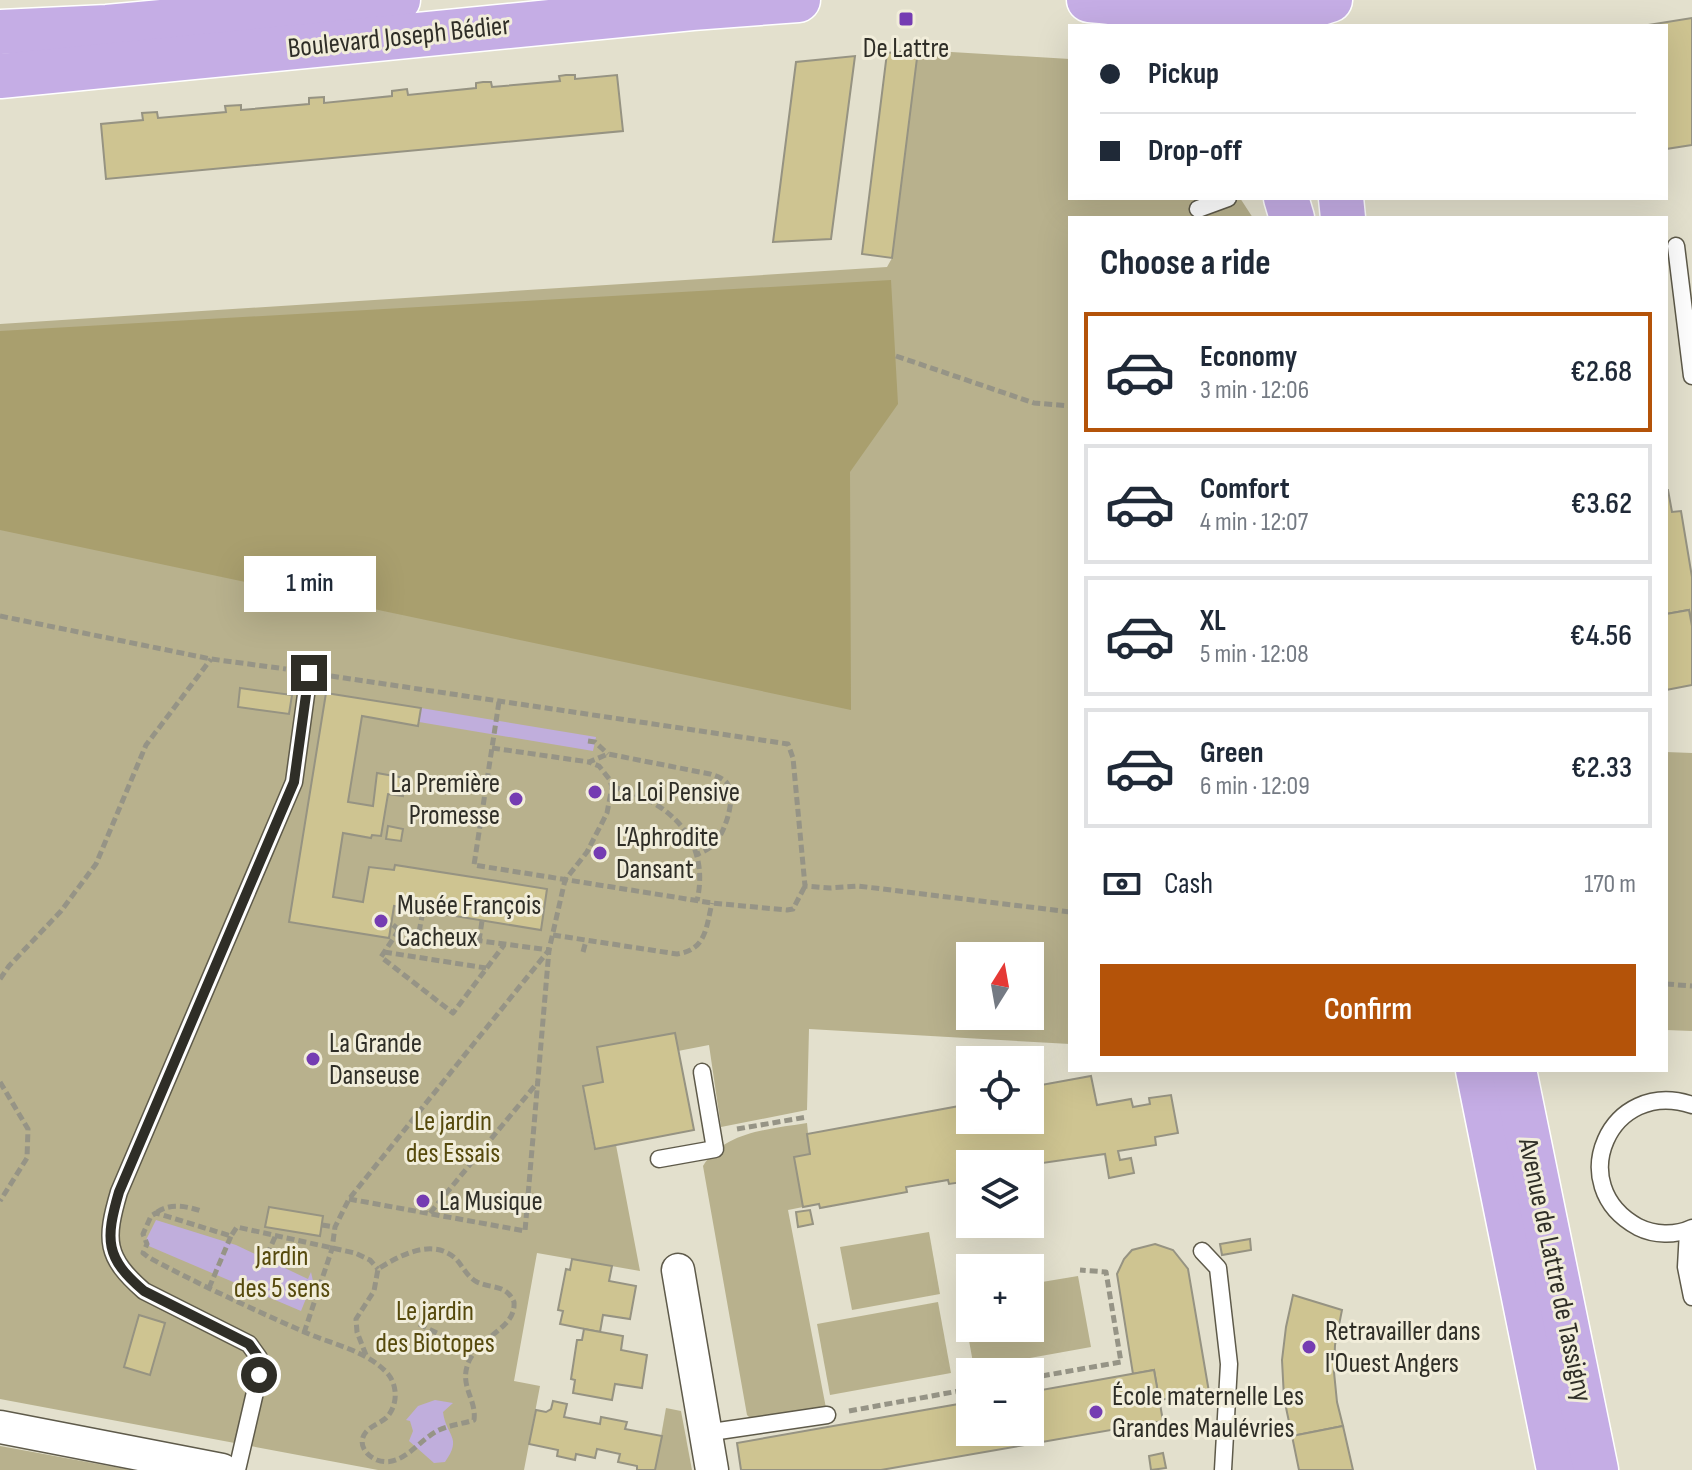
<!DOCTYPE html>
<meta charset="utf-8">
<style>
body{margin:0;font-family:"Sofia Sans Condensed",sans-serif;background:#f6f6f7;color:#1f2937;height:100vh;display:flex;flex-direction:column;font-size:30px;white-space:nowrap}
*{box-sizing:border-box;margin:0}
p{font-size:26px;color:#747a83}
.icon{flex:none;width:44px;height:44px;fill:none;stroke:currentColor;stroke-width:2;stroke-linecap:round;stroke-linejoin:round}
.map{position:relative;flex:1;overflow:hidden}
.drawer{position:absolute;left:1068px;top:216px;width:600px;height:856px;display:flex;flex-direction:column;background:#fff;border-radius:0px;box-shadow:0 8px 32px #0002}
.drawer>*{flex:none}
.guide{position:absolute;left:1068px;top:24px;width:600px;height:176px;border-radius:0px;box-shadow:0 8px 32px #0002;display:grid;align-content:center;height:176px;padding:0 32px;background:#fff}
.needle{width:52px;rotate:11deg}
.tools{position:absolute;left:956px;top:942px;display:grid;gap:16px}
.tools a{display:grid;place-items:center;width:88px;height:88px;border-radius:0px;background:#fff;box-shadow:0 8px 32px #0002;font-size:40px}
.end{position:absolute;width:36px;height:36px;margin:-18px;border:10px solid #2f2e27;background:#fff;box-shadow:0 0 0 4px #fff}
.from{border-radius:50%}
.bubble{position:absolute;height:56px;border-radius:0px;background:#fff;box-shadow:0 8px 32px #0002;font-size:26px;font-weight:600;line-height:56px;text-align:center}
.guide b{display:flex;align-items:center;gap:28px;height:76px;font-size:30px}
.guide b+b{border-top:2px solid #e0e1e3}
.guide i{width:20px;height:20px;background:#1f2937}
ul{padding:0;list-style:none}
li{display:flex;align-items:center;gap:24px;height:120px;margin:0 16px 12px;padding:0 16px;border:4px solid #e0e1e3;border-radius:0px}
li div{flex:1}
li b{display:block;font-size:30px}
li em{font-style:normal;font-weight:600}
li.active{border-color:#b45309}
li>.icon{width:72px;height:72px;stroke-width:1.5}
h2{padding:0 32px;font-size:36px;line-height:96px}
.pay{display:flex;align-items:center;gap:20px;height:88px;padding:0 32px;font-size:30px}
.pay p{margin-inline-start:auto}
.button{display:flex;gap:16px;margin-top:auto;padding:16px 32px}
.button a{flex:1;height:92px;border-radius:0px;background:#b45309;color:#fff;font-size:32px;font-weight:600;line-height:92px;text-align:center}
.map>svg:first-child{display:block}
.green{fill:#b8b18d;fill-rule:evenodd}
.forest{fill:#a99f6e}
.water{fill:#c0aedc}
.building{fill:#cec491;stroke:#969382;stroke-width:2}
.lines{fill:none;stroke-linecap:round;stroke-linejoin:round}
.lane-casing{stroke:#5e5a4a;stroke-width:19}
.street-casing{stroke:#5e5a4a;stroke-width:35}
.primary-casing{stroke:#fff;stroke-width:47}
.path{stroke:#969486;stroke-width:5;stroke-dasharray:8 4;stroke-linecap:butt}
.lane{stroke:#fff;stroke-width:16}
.street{stroke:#fff;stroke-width:32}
.primary{stroke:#c5ade5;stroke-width:44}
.route{stroke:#2f2e27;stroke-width:10}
.poi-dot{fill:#753cb2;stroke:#f1edda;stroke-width:3}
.labels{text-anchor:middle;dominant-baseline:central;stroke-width:6;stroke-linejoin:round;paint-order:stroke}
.street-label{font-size:28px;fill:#2f2e27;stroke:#f1edda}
.poi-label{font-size:28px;fill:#2f2e27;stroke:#f1edda;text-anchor:start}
.park-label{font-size:28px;fill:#564a0d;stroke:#f1edda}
</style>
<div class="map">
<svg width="1692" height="1470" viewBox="0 0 1692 1470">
<rect width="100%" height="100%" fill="#e3e0cd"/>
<g class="green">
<path d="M918,50l152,9v139h170l13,20h-183v826l-261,-15 -2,81 -86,17 -12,-82 -31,6 -3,-17 -78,13 6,35 -20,5 11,61 22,-3 24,126 -103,-18 -23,128 26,5 -16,84h-146l-378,-71v-1075l887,-57 5,-9zM970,956h60v60h-60z"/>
<path d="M1666,752l26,1v278l-26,-1z"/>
<path d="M807,1123l3,31 -16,3 9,50 -15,3 38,198 -76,10 -3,-3 -44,-249c21,-35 68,-37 104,-43z"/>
<path d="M929,1232l11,62 -88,16 -12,-63z"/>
<path d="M1078,1276l13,71 -117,21 -13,-71 9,-2v33h60v-44z"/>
<path d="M938,1302l13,71 -121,22 -13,-71z"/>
<path d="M666,1408l15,3 11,59h-37z"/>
<path d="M0,1446l131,24h-131z"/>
</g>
<path class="forest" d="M891,280l7,124 -48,68 1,238 -851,-180v-199z"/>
<g class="water">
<path d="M421,708l175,29 -3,14 -174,-29z"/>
<path d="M156,1220l80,25 72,34 3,-7 2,9 -12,30 -157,-67z"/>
<path d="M435,1400l18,3 -10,9c3,24 20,25 2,50l-11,1 -25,-22 4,-10 -3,-10 -4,-1 12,-14z"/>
</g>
<g class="building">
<path d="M1692,18v127l-26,4v-123h-24z"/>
<path d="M918,50l-26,208 -30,-4 25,-201z"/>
<path d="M855,56l-24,183 -58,3 23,-180z"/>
<path d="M566,75h9v4l42,-4 6,56 -517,48 -5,-55 42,-4 -1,-7 15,-1 1,6 68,-6 -1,-6 16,-1v5l68,-6v-6l15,-1v6l68,-7v-5l15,-2 1,6 68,-7v-5l7,-1h8l1,5 68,-6 -1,-5z"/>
<path d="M1666,490h2l4,22 9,-1 11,66v49l-3,-16 -23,4z"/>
<path d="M1689,610l3,16v59l-26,5v-76z"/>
<path d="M240,688l52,7 -3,19 -51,-7z"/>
<path d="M326,693l95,15 -3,18 -56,-10 -14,86 25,4 4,-33 28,5 -2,18 -15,-2 -7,42 -9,-1 -1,3 -28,-5 -10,64 30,5 6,-35 25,3 1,-5 109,17 43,7 -6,41 -147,-24 -5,32 -100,-16z"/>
<path d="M388,826l15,3 -2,12 -15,-2z"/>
<path d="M675,1033l19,97 -99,19 -12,-63 20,-4 -6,-35z"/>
<path d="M1091,1076l6,29 34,-6 2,8 17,-3 -1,-6 22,-3 7,38 -23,4 1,8 -38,6 2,9 11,-2 3,15 -25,5 -4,-24 -70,10v5l-5,1v-6h-60v17l-21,3 -1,-4 -42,7 1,5 -87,16 -1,-4 -16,3 -9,-50 16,-3 -3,-20 163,-30v16h60v-33z"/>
<path d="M269,1207l54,9 -3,20 -55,-9z"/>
<path d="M810,1210l3,14 -15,3 -2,-15z"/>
<path d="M1250,1239l1,11 -29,5 -2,-11z"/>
<path d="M1155,1244l18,6 15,19 21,123 -50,8 -5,-30 -21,4 -16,-100 7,-15 8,-9z"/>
<path d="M572,1259l40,7 -3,15 27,5 -6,33 -27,-4 -3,17 -40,-8 3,-13 -5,-1 8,-41 4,1z"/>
<path d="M1293,1295l49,15 -7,35 -1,27 3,30 6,24 -51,10 -8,-38 -2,-38 4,-33z"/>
<path d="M139,1315l26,8 -15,52 -26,-8z"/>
<path d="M584,1329l39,7 -2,14 26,5 -5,33 -27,-4 -3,16 -39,-7 2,-13 -4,-1 6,-39h5z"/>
<path d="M1154,1370l9,51 -282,49h-140l-4,-27 233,-41v30h60v-40z"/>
<path d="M553,1401l14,3 -3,13 36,7 1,-7 26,5 -2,7 37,7 -7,34h-18v-4l-19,-4 2,-8 -23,-5 -2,9 -19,-4 -1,6 -18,-4 1,-6 -29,-6 7,-34 10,2 5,-3z"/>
<path d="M1343,1426l10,44h-54l-7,-34z"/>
<path d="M1163,1453l3,15 -15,2 -2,-14z"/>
</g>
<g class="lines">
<g class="lane-casing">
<g id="lane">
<path d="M1198,209l30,-11"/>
<path d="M1676,246l16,130"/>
<path d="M1692,1105c-82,-28 -130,81 -54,122 16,8 37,9 54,1"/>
<path d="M659,1159l56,-10 -13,-77"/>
<path d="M1688,1231l-2,36 6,30"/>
<path d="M1202,1251l16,17 11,96 -6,106"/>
<path d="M705,1433l122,-18"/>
<path d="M237,1470l22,-95v-17l-10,-14 -105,-53c-39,-34 -39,-51 -25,-99l175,-410 15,-109"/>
</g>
</g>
<g class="street-casing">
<g id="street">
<path d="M678,1270l34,200"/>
<path d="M0,1427l222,43"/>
</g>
</g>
<g class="primary-casing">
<g id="primary">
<path d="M1089,0c87,7 155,31 241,0"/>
<path d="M0,32l107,-5 291,-27"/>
<path d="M0,76l692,-68 106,-8"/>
<path d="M1286,198l6,20"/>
<path d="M1341,198l2,20"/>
<path d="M1478,1070l81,400"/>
<path d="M1514,1070l82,400"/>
</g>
</g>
<g class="path">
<path d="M896,356l138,47 36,3"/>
<path d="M0,616l211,43 75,10"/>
<path d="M331,676l457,68 5,14 12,128 25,2 28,-2 212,26"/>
<path d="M499,702l-25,163 238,38 75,7 6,-1 12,-23"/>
<path d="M588,741l7,1 13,12"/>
<path d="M492,748l97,14 19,-8 102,20c6,2 13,4 17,9 10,14 -2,50 -13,61 -4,5 -10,7 -16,10"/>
<path d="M612,787c57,13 99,53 85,114"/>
<path d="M399,930l-18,27 72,56 51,-68"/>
<path d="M419,932l4,-21"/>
<path d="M553,935l124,19c29,-4 29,-26 35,-51"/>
<path d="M479,941l3,-20"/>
<path d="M384,952l102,16"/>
<path d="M583,952l3,-11"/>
<path d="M0,979l9,-13 52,-55 35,-47 50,-119 65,-86"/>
<path d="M1666,984l26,2"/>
<path d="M0,1082l28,47 -1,29 -27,43"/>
<path d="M737,1129l70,-12"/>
<path d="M349,1199l176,32 24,-281 -150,-20 -8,-7"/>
<path d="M157,1212c14,-9 29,-6 44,-1"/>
<path d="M430,1213l108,-131"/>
<path d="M322,1225l13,2"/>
<path d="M258,1251l17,9"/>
<path d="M267,1255l8,-18"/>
<path d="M209,1288l22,-52"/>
<path d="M302,1293l14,5"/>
<path d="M419,1324l55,28"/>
<path d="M304,1333l28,-84 3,-22 14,-28 200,-249 16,-70 22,-28 20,-39 5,-26 -2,-7 -11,-14 -10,-4"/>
<path d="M366,1355l-9,-23 -1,-13 18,-28 4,-22c22,-14 54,-31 77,-11 8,8 11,18 22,24 15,7 29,2 37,20 2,26 -32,33 -44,57 -13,26 7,39 4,61 -12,4 -24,5 -35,10 -21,10 -37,39 -62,30 -12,-5 -20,-17 -11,-28 5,-6 14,-9 20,-14 12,-12 12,-32 2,-44 -21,-24 -58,-30 -86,-43 -52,-23 -104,-47 -154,-74l-5,-4 4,-9 -4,-10 8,-18 5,-3 75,23 6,-9 118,26 15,7 8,9"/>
<path d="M962,1370l3,20"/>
<path d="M1030,1378l91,-16 -15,-90 -26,-2"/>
<path d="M849,1411l121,-22"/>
</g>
<use href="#lane" class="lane"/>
<use href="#street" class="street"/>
<use href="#primary" class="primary"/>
</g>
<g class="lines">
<path class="route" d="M259,1375v-17l-10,-14 -105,-53c-39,-33 -39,-51 -25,-99l175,-410 15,-109"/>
</g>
<g class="poi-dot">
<rect x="898" y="11" width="16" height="16" rx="4"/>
<circle cx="595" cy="792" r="8"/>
<circle cx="516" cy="799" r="8"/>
<circle cx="600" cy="853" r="8"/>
<circle cx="381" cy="921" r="8"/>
<circle cx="313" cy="1059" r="8"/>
<circle cx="423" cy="1201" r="8"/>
<circle cx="1309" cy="1347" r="8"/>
<circle cx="1096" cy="1412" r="8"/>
</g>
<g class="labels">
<g class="street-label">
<text transform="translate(399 37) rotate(-6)">Boulevard Joseph Bédier</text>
<text transform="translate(1555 1270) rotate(78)">Avenue de Lattre de Tassigny</text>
</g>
<g class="poi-label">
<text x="906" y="48" text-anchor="middle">De Lattre</text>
<text x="500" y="783" text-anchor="end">La Première<tspan x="500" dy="32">Promesse</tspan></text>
<text x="611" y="792">La Loi Pensive</text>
<text x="616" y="837">L’Aphrodite<tspan x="616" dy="32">Dansant</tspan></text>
<text x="397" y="905">Musée François<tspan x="397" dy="32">Cacheux</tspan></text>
<text x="329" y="1043">La Grande<tspan x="329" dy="32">Danseuse</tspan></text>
<text x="439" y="1201">La Musique</text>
<text x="1325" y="1331">Retravailler dans<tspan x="1325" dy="32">l'Ouest Angers</tspan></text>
<text x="1112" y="1396">École maternelle Les<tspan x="1112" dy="32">Grandes Maulévries</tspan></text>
</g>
<g class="park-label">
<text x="453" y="1121">Le jardin<tspan x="453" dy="32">des Essais</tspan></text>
<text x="282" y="1256">Jardin<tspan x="282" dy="32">des 5 sens</tspan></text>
<text x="435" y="1311">Le jardin<tspan x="435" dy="32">des Biotopes</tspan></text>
</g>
</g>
</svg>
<div class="tools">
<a><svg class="needle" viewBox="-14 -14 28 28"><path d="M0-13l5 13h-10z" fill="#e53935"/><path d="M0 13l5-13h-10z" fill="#747a83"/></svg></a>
<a><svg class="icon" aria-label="locate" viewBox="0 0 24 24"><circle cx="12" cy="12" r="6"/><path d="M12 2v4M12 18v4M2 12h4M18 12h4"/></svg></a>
<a><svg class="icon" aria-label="layers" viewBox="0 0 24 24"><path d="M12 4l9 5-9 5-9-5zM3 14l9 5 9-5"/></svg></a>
<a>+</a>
<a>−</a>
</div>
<i class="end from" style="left:259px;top:1375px"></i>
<i class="end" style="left:309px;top:673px"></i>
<div class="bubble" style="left:244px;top:556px;width:132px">1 min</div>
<div class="guide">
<b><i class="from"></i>Pickup</b>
<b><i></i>Drop-off</b>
</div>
<section class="drawer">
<h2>Choose a ride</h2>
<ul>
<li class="active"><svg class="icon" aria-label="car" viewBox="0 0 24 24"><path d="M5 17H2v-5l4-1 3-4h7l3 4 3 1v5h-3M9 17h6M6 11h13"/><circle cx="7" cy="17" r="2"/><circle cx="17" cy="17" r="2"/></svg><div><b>Economy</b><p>3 min · 12:06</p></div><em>€2.68</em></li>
<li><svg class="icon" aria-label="car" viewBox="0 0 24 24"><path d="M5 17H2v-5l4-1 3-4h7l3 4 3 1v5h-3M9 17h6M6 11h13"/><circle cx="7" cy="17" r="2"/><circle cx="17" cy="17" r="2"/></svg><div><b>Comfort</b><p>4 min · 12:07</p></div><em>€3.62</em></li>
<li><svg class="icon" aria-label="car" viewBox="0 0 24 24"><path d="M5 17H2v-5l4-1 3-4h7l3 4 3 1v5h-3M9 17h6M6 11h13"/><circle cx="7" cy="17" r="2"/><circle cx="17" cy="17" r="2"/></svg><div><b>XL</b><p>5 min · 12:08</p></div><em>€4.56</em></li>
<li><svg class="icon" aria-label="car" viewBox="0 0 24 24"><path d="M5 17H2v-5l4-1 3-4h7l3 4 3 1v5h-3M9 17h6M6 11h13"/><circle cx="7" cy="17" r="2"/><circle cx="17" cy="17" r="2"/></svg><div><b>Green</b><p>6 min · 12:09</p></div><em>€2.33</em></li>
</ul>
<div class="pay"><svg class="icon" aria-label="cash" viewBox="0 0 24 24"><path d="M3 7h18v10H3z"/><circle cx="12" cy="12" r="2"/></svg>Cash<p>170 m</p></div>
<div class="button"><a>Confirm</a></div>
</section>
</div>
